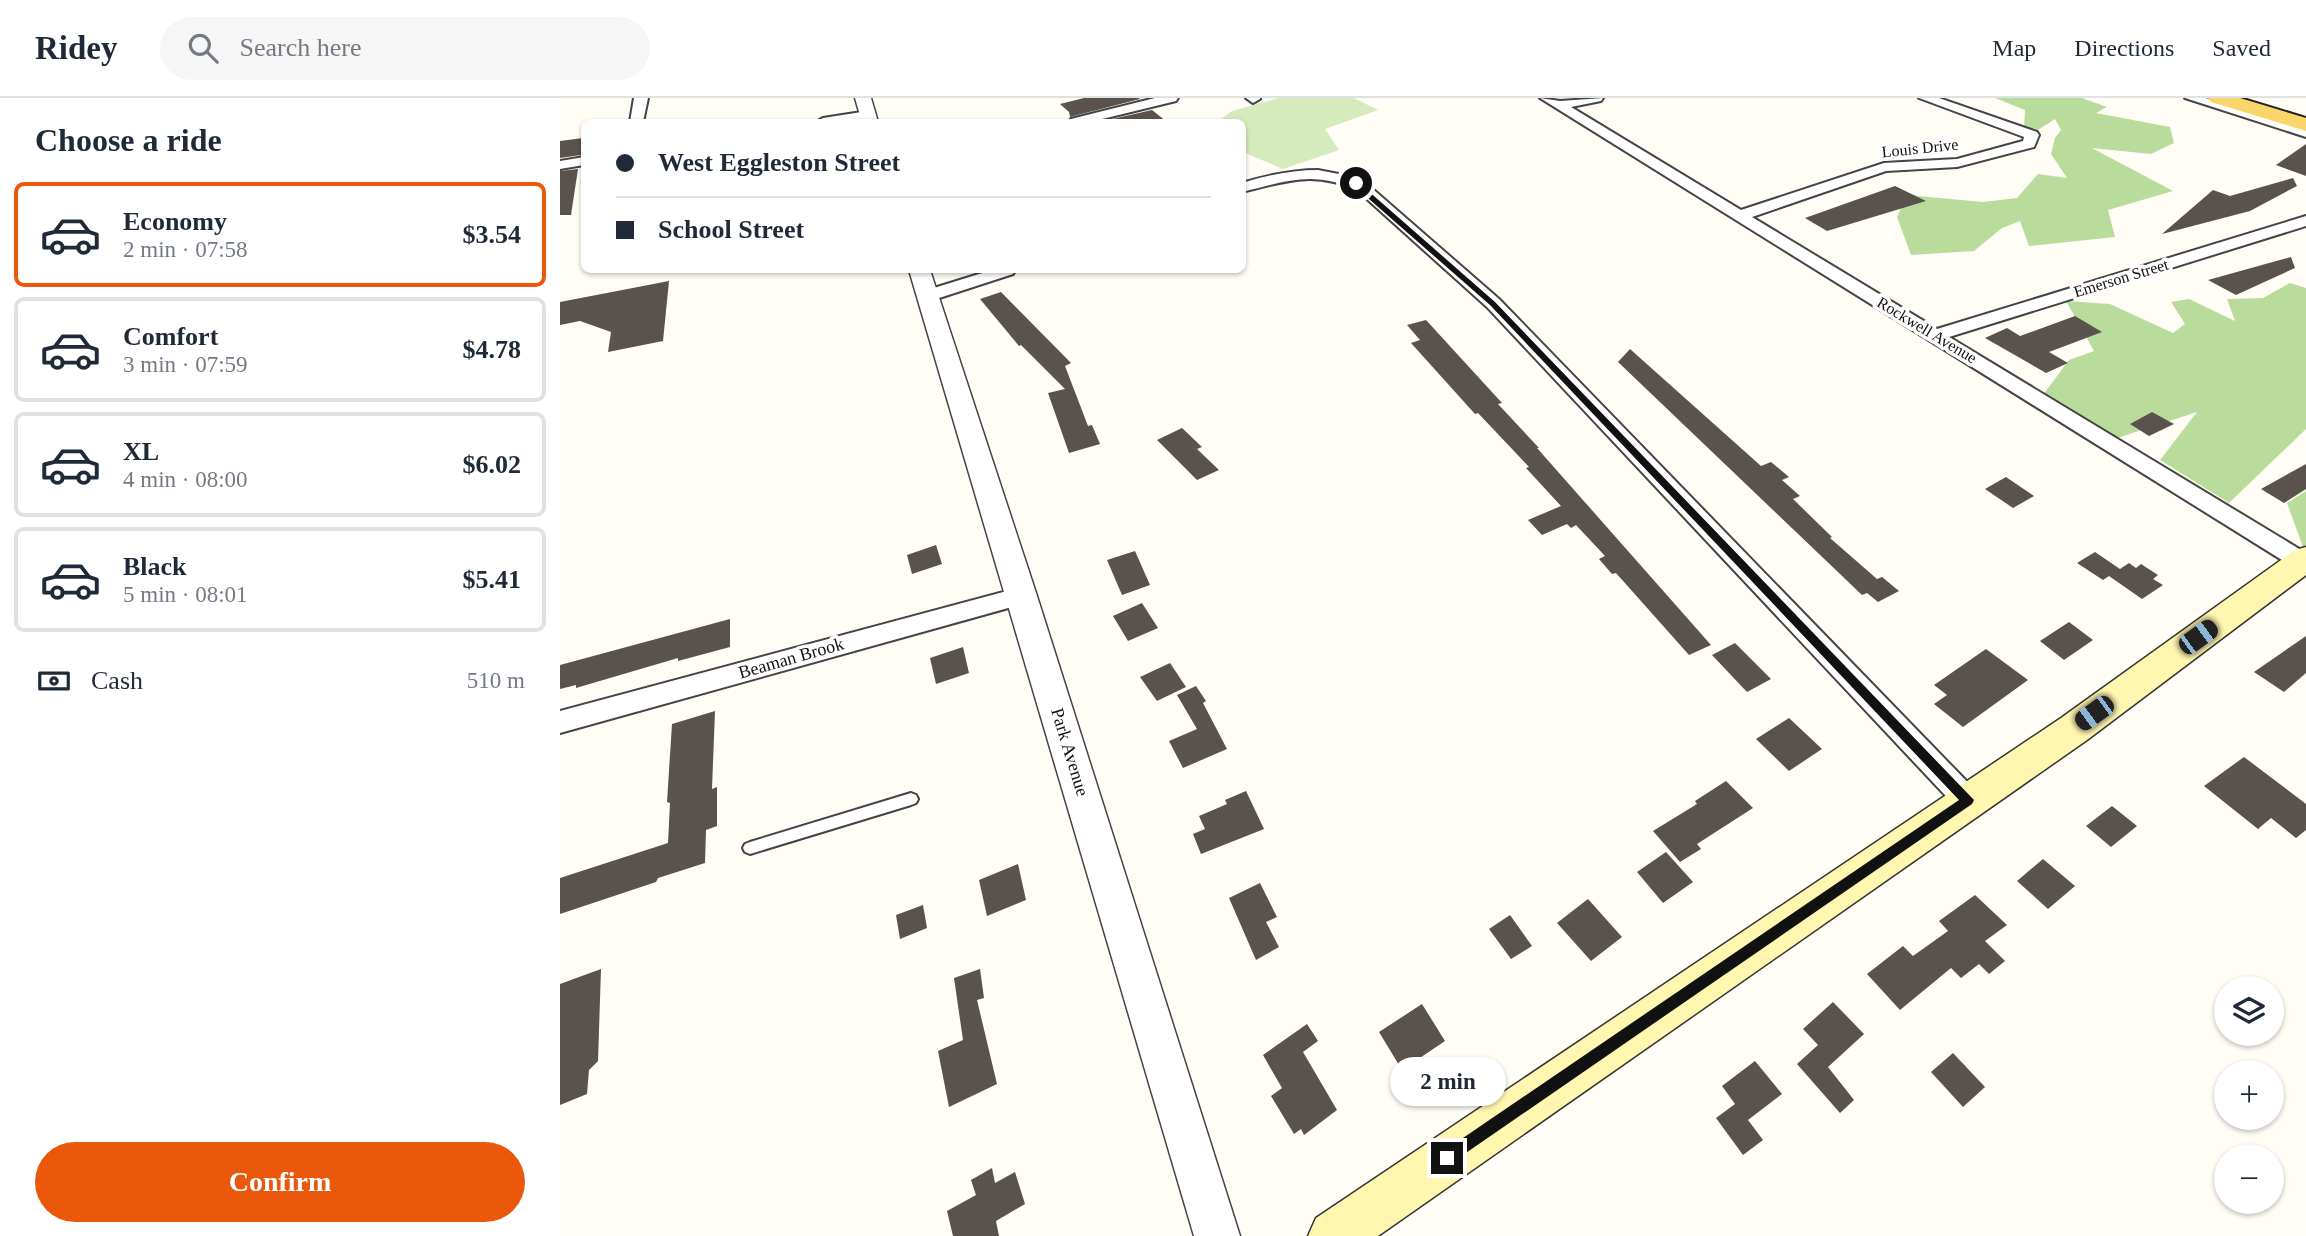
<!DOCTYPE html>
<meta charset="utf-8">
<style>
body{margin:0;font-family:"Times New Roman",serif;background:#f6f6f7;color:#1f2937;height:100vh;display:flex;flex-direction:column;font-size:26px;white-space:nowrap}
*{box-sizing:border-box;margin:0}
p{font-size:23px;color:#747a83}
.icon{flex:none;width:38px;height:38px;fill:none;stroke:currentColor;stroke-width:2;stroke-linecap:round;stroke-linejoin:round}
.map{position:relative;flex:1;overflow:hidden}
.details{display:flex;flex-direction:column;background:#fff;width:560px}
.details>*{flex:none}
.banner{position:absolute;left:21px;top:21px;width:665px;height:154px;border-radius:10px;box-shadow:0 2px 5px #0004;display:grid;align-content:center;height:154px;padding:0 35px;background:#fff}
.buttons{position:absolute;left:1654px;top:878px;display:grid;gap:14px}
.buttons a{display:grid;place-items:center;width:70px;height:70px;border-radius:50%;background:#fff;box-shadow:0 2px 5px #0004;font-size:35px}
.end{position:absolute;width:32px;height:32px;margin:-16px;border:9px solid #111;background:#fff;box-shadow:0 0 0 4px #fff}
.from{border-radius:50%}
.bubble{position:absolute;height:49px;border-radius:24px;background:#fff;box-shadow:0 2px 5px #0004;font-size:23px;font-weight:600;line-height:49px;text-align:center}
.car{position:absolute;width:21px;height:42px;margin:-21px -10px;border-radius:9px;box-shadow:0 0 5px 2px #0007;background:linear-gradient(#222 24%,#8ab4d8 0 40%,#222 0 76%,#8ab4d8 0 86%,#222 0)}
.banner b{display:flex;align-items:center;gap:24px;height:66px;font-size:26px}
.banner b+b{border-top:2px solid #e0e1e3}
.banner i{width:18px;height:18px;background:#1f2937}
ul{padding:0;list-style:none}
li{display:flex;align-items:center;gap:21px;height:105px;margin:0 14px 10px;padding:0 21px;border:4px solid #e0e1e3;border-radius:10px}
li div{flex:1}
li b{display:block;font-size:26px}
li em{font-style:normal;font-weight:600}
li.active{border-color:#ea580c}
li>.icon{width:63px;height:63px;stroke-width:1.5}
h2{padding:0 35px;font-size:32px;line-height:84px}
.pay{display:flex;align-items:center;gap:18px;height:77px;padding:0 35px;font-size:26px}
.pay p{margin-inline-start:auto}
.action{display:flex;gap:14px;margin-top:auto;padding:14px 35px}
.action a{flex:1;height:80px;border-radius:42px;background:#ea580c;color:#fff;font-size:28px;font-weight:600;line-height:80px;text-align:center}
header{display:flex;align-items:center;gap:42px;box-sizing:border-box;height:98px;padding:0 35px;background:#fff;border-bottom:2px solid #e0e1e3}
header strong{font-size:33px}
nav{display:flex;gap:38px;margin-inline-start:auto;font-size:24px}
.search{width:490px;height:63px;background:#f6f6f7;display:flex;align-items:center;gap:18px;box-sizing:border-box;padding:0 24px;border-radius:38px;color:#747a83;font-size:26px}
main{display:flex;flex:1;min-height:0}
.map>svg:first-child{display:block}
.green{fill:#d5ebbd}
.forest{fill:#b9dc9c}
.building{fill:#5a524d}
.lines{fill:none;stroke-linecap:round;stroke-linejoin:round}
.service-casing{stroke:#444;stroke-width:4}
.minor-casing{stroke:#444;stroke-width:4}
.tertiary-casing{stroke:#444;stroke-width:3}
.secondary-casing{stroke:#333;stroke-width:3}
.primary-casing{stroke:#222;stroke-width:4}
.service{fill:#fff;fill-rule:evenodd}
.minor{fill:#fff;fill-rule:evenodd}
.tertiary{fill:#fff;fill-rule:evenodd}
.secondary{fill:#fff6b0;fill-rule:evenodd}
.primary{fill:#f9d66b;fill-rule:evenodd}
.route{fill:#111}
.labels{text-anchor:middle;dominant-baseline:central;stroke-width:7;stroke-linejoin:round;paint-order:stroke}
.far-street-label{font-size:16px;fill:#111;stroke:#fff}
.street-label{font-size:18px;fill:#111;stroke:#fff}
</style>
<header>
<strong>Ridey</strong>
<div class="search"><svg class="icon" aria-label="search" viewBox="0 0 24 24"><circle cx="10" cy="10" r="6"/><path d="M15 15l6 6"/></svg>Search here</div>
<nav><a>Map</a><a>Directions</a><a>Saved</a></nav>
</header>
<main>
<section class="details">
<h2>Choose a ride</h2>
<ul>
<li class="active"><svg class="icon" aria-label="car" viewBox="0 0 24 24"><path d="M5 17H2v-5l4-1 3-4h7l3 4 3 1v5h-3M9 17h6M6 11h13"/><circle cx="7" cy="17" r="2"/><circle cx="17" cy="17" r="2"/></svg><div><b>Economy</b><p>2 min · 07:58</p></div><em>$3.54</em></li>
<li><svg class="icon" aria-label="car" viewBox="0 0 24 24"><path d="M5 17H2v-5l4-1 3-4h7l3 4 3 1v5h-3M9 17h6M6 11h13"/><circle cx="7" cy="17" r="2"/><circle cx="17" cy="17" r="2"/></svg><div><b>Comfort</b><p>3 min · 07:59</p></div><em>$4.78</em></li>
<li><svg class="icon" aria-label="car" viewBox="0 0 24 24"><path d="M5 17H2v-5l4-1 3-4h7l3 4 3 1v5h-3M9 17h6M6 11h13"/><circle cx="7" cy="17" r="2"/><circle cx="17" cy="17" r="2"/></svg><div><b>XL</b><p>4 min · 08:00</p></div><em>$6.02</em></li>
<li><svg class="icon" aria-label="car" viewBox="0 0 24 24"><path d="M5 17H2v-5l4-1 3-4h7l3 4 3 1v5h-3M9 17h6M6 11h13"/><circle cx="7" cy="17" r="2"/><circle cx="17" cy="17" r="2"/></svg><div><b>Black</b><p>5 min · 08:01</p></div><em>$5.41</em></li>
</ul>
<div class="pay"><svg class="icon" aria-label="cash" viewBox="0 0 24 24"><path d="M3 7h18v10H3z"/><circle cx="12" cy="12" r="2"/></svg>Cash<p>510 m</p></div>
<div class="action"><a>Confirm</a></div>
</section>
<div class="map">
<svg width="1746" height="1138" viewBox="0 0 1746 1138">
<rect width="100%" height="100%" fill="#fffdf5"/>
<path class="green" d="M718,0h76l24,12 -53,19 14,21 -56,19 -40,-17 -1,-30h-25l15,-11z"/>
<g class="forest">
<path d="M1435,0h87l25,9 -11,6 74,14 4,16 -23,11 -59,-6 81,43 -65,19 7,27 -86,9 -9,-25 -18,7 -28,23 -63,4 -14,-38 10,-22 76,7 34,-4 21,-24 29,4 -16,-24 4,-16 6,-8 -6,-11 -17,11 -14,-3 1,-17z"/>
<path d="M1730,185l16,5v141l-77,74 -69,-43 37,-48 -89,29 -68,-42 29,-39 25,-9 -28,-50 44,3 63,29 12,-9 -14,-22 18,-3 46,22 -8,-22 36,-1z"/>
<path d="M1746,393v54l-3,2 -16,-44z"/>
</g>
<g class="building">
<path d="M524,0h55l1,1 -70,18 -1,-5 -9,-8z"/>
<path d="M592,12l15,12h-68z"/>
<path d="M23,40l-2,17 -21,3v-17z"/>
<path d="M1746,46v32l-30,-11z"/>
<path d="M18,71l-7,46h-11v-44z"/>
<path d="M1733,80l4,8 -47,25 -88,23 51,-44 17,6z"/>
<path d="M1335,88l31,15 -99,30 -22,-13z"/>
<path d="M1731,159l4,11 -59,27 -28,-15z"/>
<path d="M109,183l-6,60 -55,11 3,-20 -31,-11 -20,4v-23z"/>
<path d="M441,194l70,71 -6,3 23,60 4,-1 8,19 -31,9 -21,-60 17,-4 -44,-44 -2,1 -39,-47z"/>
<path d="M1515,218l27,16 -53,20 19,11 -22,10 -61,-35 22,-10 13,8z"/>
<path d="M866,222l76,83 -4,1 41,44h-2l174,197 -22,10 -73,-82 -4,1 -13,-15 6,-3 -29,-31 -5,3 -4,-4 -25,11 -14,-15 33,-14 -35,-38 3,-1 -51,-54 -3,1 -64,-71 9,-3 -13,-15z"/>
<path d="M1070,251l131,117 10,-4 18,15 -7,3 18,16 -7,3 39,38 -2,1 47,41 5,-2 17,14 -21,11 -11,-9 -5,2 -244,-233z"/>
<path d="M1592,314l22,12 -25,12 -19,-12z"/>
<path d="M622,330l20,19 -5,2 22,21 -22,10 -40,-40z"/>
<path d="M1746,366v25l-22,14 -23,-14z"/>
<path d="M1446,379l28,19 -21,12 -28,-19z"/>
<path d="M376,447l6,19 -30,10 -5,-19z"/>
<path d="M575,453l15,34 -28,10 -15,-35z"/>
<path d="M1535,454l25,17 9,-6 7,5 5,-4 17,11 -5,4 10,6 -21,14 -33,-23 -6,4 -26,-17z"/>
<path d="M582,505l16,25 -30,13 -15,-25z"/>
<path d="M170,521v28l-52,14v-3l-102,30v-3l-16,4v-24z"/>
<path d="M1509,524l24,18 -29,20 -24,-19z"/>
<path d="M1746,538v37l-22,19 -30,-20z"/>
<path d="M1175,545l36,36 -24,13 -35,-37z"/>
<path d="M403,549l6,26 -33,11 -6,-26z"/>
<path d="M1426,551l42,31 -65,47 -29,-23 13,-9 -13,-10z"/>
<path d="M610,565l16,24 -29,14 -17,-24z"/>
<path d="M636,588l10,15 -3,2 24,46 -44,19 -14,-27 28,-12 -20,-34z"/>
<path d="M155,613l-3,78 5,-2v39l-11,4 -1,33 -47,15 -2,4 -96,32v-36l108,-35 2,-40 -3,-1 5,-78z"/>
<path d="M1229,620l33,31 -33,22 -33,-32z"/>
<path d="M1684,659l62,47v26l-10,8 -25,-20 -13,11 -54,-43z"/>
<path d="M1166,683l27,27 -56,36 4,5 -21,13 -27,-31 44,-27 -2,-3z"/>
<path d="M686,693l18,38 -63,25 -8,-20 12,-5 -6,-13 28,-12 -2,-4z"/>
<path d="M1552,708l25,20 -26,21 -25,-21z"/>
<path d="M1106,754l27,30 -30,21 -26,-31z"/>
<path d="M1483,761l32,27 -27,23 -31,-28z"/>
<path d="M458,766l8,36 -39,16 -8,-36z"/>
<path d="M700,785l17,34 -11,5 13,25 -23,13 -27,-62z"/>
<path d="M1415,797l32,30 -22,16 20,20 -16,13 -10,-10 -18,14 -10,-10 -51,42 -33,-36 36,-28 10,10 35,-25 -9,-10z"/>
<path d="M1028,801l34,38 -31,24 -34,-38z"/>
<path d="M363,807l4,23 -27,11 -4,-24z"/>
<path d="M950,817l22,31 -21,13 -22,-30z"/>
<path d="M41,871l-3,92 -9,9 -2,24 -27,11v-121z"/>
<path d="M420,871l4,29 -7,2 20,84 -48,23 -11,-56 25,-11 -9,-62z"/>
<path d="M1273,904l31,32 -36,33 26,33 -14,13 -43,-49 21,-19 -15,-16z"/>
<path d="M862,906l23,37 -43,29 -23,-38z"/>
<path d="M747,926l11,17 -15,11 34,58 -33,25 -3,-6 -7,5 -23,-38 11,-8 -19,-33z"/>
<path d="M1393,955l32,34 -22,20 -32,-35z"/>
<path d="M1195,963l27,33 -34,26 15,20 -20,15 -27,-37 19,-14 -13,-18z"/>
<path d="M432,1070l3,15 20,-11 10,32 -29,17 3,15h-46l-6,-25 29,-16 -5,-15z"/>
</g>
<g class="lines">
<g class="service-casing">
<path id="service" d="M351,695l5,2 2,4 -2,4 -5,2 -161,49 -5,-2 -2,-4 2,-4 5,-2z"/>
</g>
<g class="minor-casing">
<g id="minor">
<path d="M74,0h14l-5,24h-13z"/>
<path d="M595,0h23l-2,3 -86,21h-21l2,-3z"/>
<path d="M686,0h14v1l-7,4z"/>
<path d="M980,0l20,3 43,-3 -2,3 -30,6 170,103 143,-47 73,-4 66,-18 1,-4 -105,-39h20l98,34 2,3 -5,12 -77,20 -71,4 -134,46 185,112 369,-113v10l-357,111 357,216v19l-8,-2z"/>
<path d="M1625,0h21l100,31v8z"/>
<path d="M308,13l7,4 -2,3 -27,4h-30l7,-4z"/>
<path d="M24,59v8l-24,4v-8z"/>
<path d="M758,72l36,7 14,8 131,114 479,494 4,8 -4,8 -10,4 -10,-4 -471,-502 -129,-116c-43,-21 -72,-10 -116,1v-9c26,-8 50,-13 76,-13z"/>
<path d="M432,172h23l-2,4 -80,26h-12l-3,-4 3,-4z"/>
<path d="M462,489l8,3 4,6 -4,6 -470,131v-22z"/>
</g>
</g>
<g class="tertiary-casing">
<g id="tertiary">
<path d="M295,0h16l7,24h-16z"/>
<path d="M349,172h21l107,326 203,640h-46z"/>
</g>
</g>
<g class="secondary-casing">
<path id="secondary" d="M1746,449v28l-219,165 -709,496h-70l8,-18 745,-500 234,-168z"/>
</g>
<g class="primary-casing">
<path id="primary" d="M1648,0h32l66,20v13l-95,-29z"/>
</g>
<use href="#service" class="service"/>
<use href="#minor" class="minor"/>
<use href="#tertiary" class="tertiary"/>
<use href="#secondary" class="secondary"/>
<use href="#primary" class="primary"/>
</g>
<path class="route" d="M793,84h5l137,120 479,498 -2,4 -525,362 -6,-2 -2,-6 2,-5 518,-353 -469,-495 -137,-120z"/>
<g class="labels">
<g class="far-street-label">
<text transform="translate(1360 50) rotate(-6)">Louis Drive</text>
<text transform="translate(1561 180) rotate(-17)">Emerson Street</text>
<text transform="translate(1367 232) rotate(31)">Rockwell Avenue</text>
</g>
<g class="street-label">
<text transform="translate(231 560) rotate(-16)">Beaman Brook</text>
<text transform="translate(510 654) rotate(73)">Park Avenue</text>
</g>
</g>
</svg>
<div class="buttons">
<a><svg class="icon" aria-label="layers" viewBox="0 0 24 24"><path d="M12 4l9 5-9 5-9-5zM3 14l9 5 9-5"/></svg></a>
<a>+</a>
<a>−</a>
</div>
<i class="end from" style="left:796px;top:85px"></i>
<i class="end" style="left:887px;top:1060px"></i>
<div class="bubble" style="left:830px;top:959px;width:116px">2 min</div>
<i class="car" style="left:1638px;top:539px;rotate:54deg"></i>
<i class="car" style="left:1534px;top:615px;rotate:234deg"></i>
<div class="banner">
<b><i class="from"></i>West Eggleston Street</b>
<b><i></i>School Street</b>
</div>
</div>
</main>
